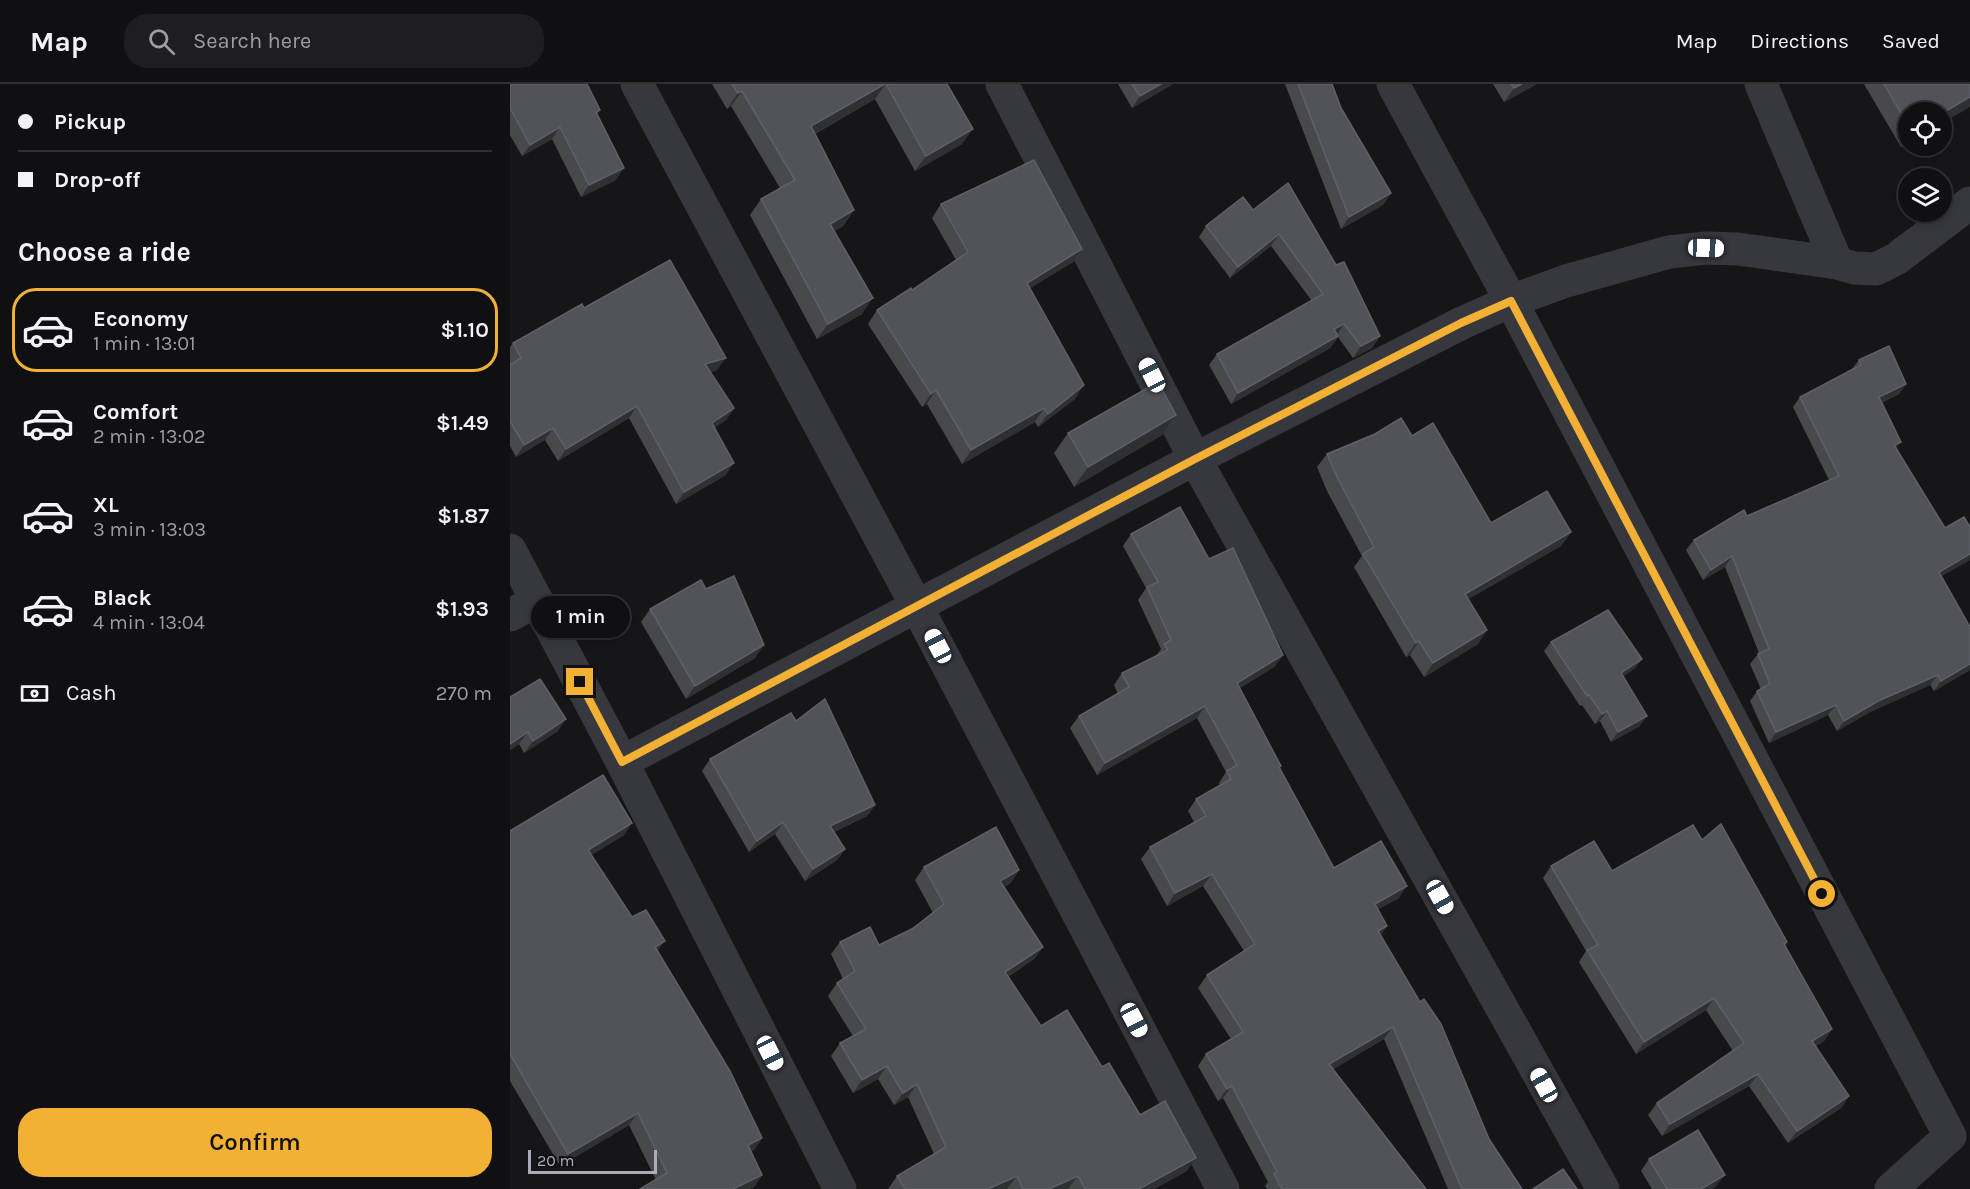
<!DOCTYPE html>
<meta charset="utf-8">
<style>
body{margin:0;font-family:Karla,sans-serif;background:#1e1e20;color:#f1f3f6;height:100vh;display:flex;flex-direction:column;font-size:22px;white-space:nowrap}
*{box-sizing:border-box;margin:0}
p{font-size:20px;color:#9c9d9f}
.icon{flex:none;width:33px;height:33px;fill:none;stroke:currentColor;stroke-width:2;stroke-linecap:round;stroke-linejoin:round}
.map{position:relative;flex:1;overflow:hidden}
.drawer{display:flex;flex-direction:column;background:#101012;width:510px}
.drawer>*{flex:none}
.banner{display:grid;align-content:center;height:132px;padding:0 18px;background:#101012}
.tools{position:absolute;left:1388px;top:18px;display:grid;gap:12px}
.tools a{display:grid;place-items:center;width:54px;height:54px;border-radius:50%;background:#101012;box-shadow:0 3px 9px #0003,0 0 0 2px #303032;font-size:30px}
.scale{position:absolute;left:18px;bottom:15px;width:129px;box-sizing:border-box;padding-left:6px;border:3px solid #a8adb8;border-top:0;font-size:16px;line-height:21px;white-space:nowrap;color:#a8adb8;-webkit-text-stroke:4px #111113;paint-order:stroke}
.end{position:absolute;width:27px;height:27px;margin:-14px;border:8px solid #f2b134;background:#111;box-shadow:0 0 0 3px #111}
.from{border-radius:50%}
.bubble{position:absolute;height:42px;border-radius:21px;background:#101012;box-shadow:0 3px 9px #0003,0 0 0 2px #303032;font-size:20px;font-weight:600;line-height:42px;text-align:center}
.car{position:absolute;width:18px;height:36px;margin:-18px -9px;border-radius:8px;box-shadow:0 0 4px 2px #0007;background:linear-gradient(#fff 24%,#345 0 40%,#fff 0 76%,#345 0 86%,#fff 0)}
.banner b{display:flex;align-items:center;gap:21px;height:57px;font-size:22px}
.banner b+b{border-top:2px solid #303032}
.banner i{width:15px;height:15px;background:#f1f3f6}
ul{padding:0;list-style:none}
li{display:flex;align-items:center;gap:18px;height:84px;margin:0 12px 9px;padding:0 6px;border:3px solid transparent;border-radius:24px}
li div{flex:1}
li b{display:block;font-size:22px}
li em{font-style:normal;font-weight:600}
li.on{border-color:#f2b134}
li>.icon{width:54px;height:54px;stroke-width:1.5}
h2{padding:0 18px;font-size:27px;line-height:72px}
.pay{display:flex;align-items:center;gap:15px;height:66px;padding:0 18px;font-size:22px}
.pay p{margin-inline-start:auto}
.action{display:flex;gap:12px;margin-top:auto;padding:12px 18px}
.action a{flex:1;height:69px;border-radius:24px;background:#f2b134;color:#111;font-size:24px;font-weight:600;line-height:69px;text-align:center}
header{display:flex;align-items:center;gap:36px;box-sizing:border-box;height:84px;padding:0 30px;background:#101012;border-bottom:2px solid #303032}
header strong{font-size:28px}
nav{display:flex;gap:33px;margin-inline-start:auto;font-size:21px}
.search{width:420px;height:54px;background:#1e1e20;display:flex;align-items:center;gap:15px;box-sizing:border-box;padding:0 21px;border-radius:24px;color:#9c9d9f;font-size:22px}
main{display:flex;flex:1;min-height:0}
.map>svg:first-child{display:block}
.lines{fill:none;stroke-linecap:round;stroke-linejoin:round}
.street{stroke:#37383d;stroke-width:33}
.wall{fill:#47494d}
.shaded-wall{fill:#2f3033}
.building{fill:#525359;stroke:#5f6168;stroke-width:1.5}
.route{stroke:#f2b134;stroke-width:8}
</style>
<header>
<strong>Map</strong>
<div class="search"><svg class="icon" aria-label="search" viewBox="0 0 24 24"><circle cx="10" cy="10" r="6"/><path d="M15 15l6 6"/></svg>Search here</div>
<nav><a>Map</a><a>Directions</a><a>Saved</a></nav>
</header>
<main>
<section class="drawer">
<div class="banner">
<b><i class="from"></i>Pickup</b>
<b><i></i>Drop-off</b>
</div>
<h2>Choose a ride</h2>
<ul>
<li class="on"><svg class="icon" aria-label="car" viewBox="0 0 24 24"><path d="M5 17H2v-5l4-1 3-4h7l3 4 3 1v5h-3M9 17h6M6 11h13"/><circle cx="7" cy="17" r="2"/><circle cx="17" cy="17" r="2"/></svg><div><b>Economy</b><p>1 min · 13:01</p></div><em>$1.10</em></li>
<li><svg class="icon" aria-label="car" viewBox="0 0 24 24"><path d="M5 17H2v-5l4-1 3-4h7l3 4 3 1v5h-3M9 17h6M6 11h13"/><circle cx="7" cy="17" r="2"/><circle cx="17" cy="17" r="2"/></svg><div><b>Comfort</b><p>2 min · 13:02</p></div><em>$1.49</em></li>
<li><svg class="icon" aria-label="car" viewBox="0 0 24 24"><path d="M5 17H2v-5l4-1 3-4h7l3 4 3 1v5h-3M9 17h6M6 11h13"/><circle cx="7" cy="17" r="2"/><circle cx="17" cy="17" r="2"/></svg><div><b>XL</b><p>3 min · 13:03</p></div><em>$1.87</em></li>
<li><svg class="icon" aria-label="car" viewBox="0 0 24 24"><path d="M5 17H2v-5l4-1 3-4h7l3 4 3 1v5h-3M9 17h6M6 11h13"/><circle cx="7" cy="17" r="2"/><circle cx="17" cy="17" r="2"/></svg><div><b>Black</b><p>4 min · 13:04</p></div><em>$1.93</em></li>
</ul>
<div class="pay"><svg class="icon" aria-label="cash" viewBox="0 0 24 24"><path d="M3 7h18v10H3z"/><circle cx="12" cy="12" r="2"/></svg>Cash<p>270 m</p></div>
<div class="action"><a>Confirm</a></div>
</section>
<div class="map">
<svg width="1460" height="1105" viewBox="0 0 1460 1105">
<rect width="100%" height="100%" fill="#161618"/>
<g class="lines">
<g class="street">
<path d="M127,0l279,521 307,584"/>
<path d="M492,0l193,375 408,730"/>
<path d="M883,0l118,217 439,835 -59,53"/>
<path d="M1251,0l76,179"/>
<path d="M0,466l112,212 218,427"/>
<path d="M0,531l27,-14"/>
<path d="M112,678l573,-303 267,-136 49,-22 55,-20 103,-29 37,-4 32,1 99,14 17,5 22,1 20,-10 74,-56"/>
</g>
</g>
<g class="wall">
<path d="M0,0l90,26 -3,4 19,66 -35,17 -29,-58 -30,17 -12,-21z"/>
<path d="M202,0h235l15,60 -47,27 -40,-72 -60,35 39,76 -11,16 -9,5 28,83 -45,25 -67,-124 11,-16 19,-11 -49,-82 -4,3z"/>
<path d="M608,0h55l-41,24z"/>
<path d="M775,0h47l9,24 50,85 -8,12 -42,24z"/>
<path d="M983,0h44l-33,18z"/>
<path d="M1354,0h106l-62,28v31l-7,4z"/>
<path d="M431,120l141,45 -9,13 -43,26 45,111 -37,28 -3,-5 -73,42 -35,-60 -5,3 -54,-83 9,-14 35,-20 44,-30 -24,-42z"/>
<path d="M743,126l83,55 44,71 -8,12 -19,10 -15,-21 -8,11 -99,56 -22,-39 8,-11 95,-53 -41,-55 -41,32 -31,-41 7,-11z"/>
<path d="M74,224l133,62 -7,2 24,36 -8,12 -12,8 12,47 -50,29 -47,-86 -71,43 -13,-21 -29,17 -6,-11v-99l3,-4z"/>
<path d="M1349,276l47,24 -7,10 -18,9 15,46 49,79 25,32 -29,16 29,94 -36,21 -4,-6 -60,27 -33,19 -9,-16 -59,28 -19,-42 7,-10 4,-2 -11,-25 8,-10 1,-1 -34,-86 -22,13 -17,-30 8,-10 135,-60 -36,-73 7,-10 51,-27z"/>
<path d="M666,331l-14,20 -88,52 -20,-34 14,-20z"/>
<path d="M902,352l79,87 80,9 -10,14 -93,53 19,31 -9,14 -54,33 -14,-22 -4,2 -52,-90 8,-11 -35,-65 -10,-24 10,-13z"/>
<path d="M621,450l78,25 74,96 -9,12 -34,21 40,80 54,100 65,30 -21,11 2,27 109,203 33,50h-74l-64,-150 -51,30 93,120h-159l-2,-3 3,-4 -45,-84 -5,3 -20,-35 8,-12 25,-15 -33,-51 9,-13 37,-24 -41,-65 -36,20 -26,-47 9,-12 44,-25 -6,-11 8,-12 24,-14 -1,-2 7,-11 -29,-54 -100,57 -27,-47 9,-12 39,-22 -4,-9 8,-12 34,-17 5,-7 -23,-49 8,-12 -23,-42z"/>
<path d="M196,505l49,69 -69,41 -45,-77 9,-13z"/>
<path d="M1041,558l91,17 -7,9 -11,8 16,50 -29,16 -11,-21 -5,3 -13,-19 -2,1 -36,-55z"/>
<path d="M0,613l48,34 -34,22 -5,-9 -9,6z"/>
<path d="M286,637l79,84 -8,11 -33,16 11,17 -8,11 -32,21 -30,-47 -26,18 -47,-81 8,-12z"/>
<path d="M0,747l114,4 -33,20 41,62 26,35 104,186 -8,12 -3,1 11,24 -8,12 -5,2h-109l16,-9 -27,-55 -69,41 -50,-85z"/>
<path d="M1192,756l85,102 -2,4 47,83 -8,12 -8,5 33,50 -8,12 -53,35 -39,-57 -87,50 -14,-21 9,-12 76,-52 -27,-41 -70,44 -57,-92 7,-11 -43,-73 8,-12 61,5z"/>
<path d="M414,783l87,16 -7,4 39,60 -9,12 -26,18 33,49 61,41 38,48 47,56 -33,18h-266l9,-13 37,-22 -26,-57 -14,8 -16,-26 -25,14 -22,-37 9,-13 13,-7 -25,-40 9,-13 6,-4 -12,-25 9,-12 39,3 33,-16 21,-16 -18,-33z"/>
<path d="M1139,1075l67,27 -4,3h-60l-11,-18z"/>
</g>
<g class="shaded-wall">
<path d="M376,0l-11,15 -75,43 11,-16z"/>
<path d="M651,0h12l-41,24 8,-12z"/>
<path d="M1012,0h15l-33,18 10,-14z"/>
<path d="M232,7l-11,15 -4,3 11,-16z"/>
<path d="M1460,13v10l-29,17v-10z"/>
<path d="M50,43l-8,12 -30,17 8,-11z"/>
<path d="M463,45l-11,15 -47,27 11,-15z"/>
<path d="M1398,53v6l-7,4z"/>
<path d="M114,84l-8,12 -35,17 8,-12z"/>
<path d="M881,109l-8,12 -42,24 8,-12z"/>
<path d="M344,126l-11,16 -24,14 11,-16z"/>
<path d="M769,150l-8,12 -41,32 8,-11z"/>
<path d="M572,165l-9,13 -56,34 10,-13z"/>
<path d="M363,214l-11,16 -45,25 11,-15z"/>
<path d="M834,240l-7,11 -3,-6z"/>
<path d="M828,252l-8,12 -99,56 7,-11z"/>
<path d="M870,252l-8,12 -19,10 8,-12z"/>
<path d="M216,274l-9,12 -20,6 8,-12z"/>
<path d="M1396,300l-7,10 -28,13 8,-10z"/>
<path d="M574,301l-9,14 -37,28 10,-13z"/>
<path d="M426,306l-9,14 -5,3 9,-13z"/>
<path d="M127,322l-8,12 -71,43 8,-12z"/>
<path d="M224,324l-8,12 -23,15 9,-12z"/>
<path d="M534,324l-9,14 -73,42 9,-14z"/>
<path d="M666,331l-14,20 -88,52 14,-20z"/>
<path d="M43,344l-8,12 -29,17 8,-12z"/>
<path d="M1391,358l-8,10 1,-7z"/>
<path d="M224,379l-8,12 -50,29 8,-12z"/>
<path d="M1061,448l-10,14 -106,61 10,-13z"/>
<path d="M1460,470v6l-39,22 8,-10z"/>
<path d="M1222,472l-7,11 -22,13 8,-10z"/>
<path d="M977,546l-9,14 -54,33 9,-14z"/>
<path d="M909,557l-9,14 -4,2 10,-14z"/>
<path d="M254,561l-9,13 -69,41 9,-13z"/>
<path d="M773,571l-9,12 -46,28 9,-12z"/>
<path d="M1132,575l-7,9 -21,15 7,-10z"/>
<path d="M1460,580v6l-36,21 7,-10z"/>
<path d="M1428,591l-8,10 -60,27 -33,19 7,-10 34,-20z"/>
<path d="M1326,621l-8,10 -59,28 7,-11z"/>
<path d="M695,622l-8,12 -100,57 8,-12z"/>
<path d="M1097,627l-7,10 -5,3 7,-10z"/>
<path d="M1137,632l-7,10 -29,16 7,-10z"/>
<path d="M56,635l-8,12 -34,22 9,-12z"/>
<path d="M18,648l-9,12 -9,6v-6z"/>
<path d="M365,721l-8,11 -45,21 8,-11z"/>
<path d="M273,738l-8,12 -26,18 8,-11z"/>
<path d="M122,739l-8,12 -45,27 9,-12z"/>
<path d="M335,765l-8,11 -32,21 8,-12z"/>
<path d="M509,786l-8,13 -20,11 9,-13z"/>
<path d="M702,790l-9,12 -36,20 8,-13z"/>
<path d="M897,802l-8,12 -33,18 9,-12z"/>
<path d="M877,842l-8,12 -1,-7z"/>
<path d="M155,857l-9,12 -1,-6z"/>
<path d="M533,863l-9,12 -38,26 9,-13z"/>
<path d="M1204,914l-8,12 -70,44 8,-12z"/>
<path d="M883,943l-9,12 -63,38 8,-13z"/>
<path d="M1322,945l-8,12 -20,12 8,-12z"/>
<path d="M377,982l-9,13 -25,14 9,-13z"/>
<path d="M1248,990l-9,12 -87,50 8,-12z"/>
<path d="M407,1000l-9,13 -14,8 9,-12z"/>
<path d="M722,1002l-9,12 -5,3 9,-12z"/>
<path d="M1339,1012l-8,12 -53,35 9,-12z"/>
<path d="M128,1029l-9,12 -69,41 8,-12z"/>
<path d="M252,1054l-8,12 -15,7 9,-12z"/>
<path d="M686,1074l-9,13 -33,18h-15z"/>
<path d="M252,1091l-8,12 -5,2h-16z"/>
<path d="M1215,1091l-9,11 -4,3h-11z"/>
<path d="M507,1092l-10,13h-19z"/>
<path d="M568,1092l-10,13h-19z"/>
</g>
<g class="building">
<path d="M0,0h77l13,26 -4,2 28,56 -35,17 -29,-58 -30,18 -20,-37z"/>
<path d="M222,0h153l-74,42 43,84 -24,14 43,74 -45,26 -67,-125 34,-19 -53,-89 -4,2z"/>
<path d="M376,0h61l26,45 -47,27z"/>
<path d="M622,0h29l-21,12z"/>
<path d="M788,0h34l9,24 50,85 -42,24z"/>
<path d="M1001,0h11l-8,4z"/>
<path d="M1374,0h86v13l-29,17v-2h-33v13z"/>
<path d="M524,76l48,89 -55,34 57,102 -36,29 -4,-6 -73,42 -35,-60 -5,4 -54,-84 34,-22 1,2 56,-38 -27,-48z"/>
<path d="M778,99l48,82 8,-3 36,74 -19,10 -17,-22 -10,5 4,7 -100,57 -21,-39 106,-60 -44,-60 -41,33 -32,-41 37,-29 10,13z"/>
<path d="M160,176l56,98 -21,6 29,44 -22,15 22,40 -50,29 -47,-86 -71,43 -13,-21 -29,17 -14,-24v-56l11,-7 -8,-15 69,-39 2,4z"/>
<path d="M1379,262l17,38 -27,13 22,45 -7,3 51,83 19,-11 6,10v27l-31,18 31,55v37l-29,17 -3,-6 -60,26 -34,20 -8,-16 -60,27 -19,-41 13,-7 -12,-30 11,-5 -37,-93 -21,14 -17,-30 50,-30 3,6 92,-40 -39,-79 61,-32 -2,-5z"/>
<path d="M648,298l18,33 -88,52 -20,-34z"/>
<path d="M891,334l11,18 21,-13 58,100 56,-32 24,41 -106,62 22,36 -54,33 -14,-22 -3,2 -53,-89 11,-7 -37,-70 -10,-23 48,-20z"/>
<path d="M670,423l29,52 24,-11 50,107 -46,28 44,83 -2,1 55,101 47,-27 26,45 -32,18 12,22 -9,5 42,71 4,-3 17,25 48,115 33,50h-60l-69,-162 -64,37 97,125h-144l-8,-15 3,-2 -45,-86 -5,3 -21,-35 37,-22 -36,-57 48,-31 -43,-70 -37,19 -25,-46 56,-31 -10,-17 35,-20 -4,-8 10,-6 -32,-59 -100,57 -26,-47 50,-29 -7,-14 46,-23 -4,-6 7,-4 -24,-53 11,-5 -27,-48z"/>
<path d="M224,492l30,69 -69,41 -45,-77 51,-29 5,9z"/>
<path d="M1098,526l34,49 -21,14 26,43 -29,16 -11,-21 -5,3 -13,-19 -2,1 -36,-54z"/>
<path d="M30,595l26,40 -33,22 -5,-9 -18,12v-47z"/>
<path d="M315,615l50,106 -45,21 15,23 -32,20 -30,-47 -26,19 -47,-82 81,-46 5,8z"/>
<path d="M93,691l29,48 -44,27 44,67 14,-7 19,31 -10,6 75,124 32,67 -14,7 14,30 -29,14h-93l27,-16 -29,-60 -70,41 -58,-100v-223z"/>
<path d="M1211,740l66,118 -3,2 48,85 -20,12 37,55 -52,35 -39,-57 -88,50 -13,-21 87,-60 -30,-45 -70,44 -57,-92 11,-5 -47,-79 43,-25 18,30 81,-46 9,15z"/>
<path d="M486,743l23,43 -19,11 43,66 -38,25 36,54 26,-16 35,57 7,-4 31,52 25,-14 31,57 -57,31h-54l-7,-13 -29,13h-26l-6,-13 -29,13h-83l-8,-13 49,-29 -29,-63 -14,9 -16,-27 -25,14 -22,-37 26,-14 -29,-46 18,-12 -15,-29 30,-15 9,18 33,-16 32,-25 -20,-37z"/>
<path d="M1188,1046l27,45 -24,14h-34l-18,-30z"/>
<path d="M1053,1085l14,20h-44z"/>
</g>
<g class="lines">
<path class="route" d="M70,598l42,80 573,-303 266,-136 50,-22 311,593"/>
</g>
</svg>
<div class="tools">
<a><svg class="icon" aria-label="locate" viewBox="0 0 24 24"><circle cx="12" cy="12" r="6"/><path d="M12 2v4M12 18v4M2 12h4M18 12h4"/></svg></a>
<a><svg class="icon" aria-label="layers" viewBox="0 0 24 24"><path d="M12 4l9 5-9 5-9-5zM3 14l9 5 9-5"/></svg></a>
</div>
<div class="scale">20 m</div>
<i class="end from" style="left:1312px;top:810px"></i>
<i class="end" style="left:70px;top:598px"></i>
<div class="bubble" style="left:21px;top:512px;width:99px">1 min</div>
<i class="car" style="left:1196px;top:164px;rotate:92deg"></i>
<i class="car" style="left:642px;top:291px;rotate:333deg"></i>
<i class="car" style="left:428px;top:562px;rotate:332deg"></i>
<i class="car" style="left:930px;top:813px;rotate:151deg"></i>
<i class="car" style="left:624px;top:936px;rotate:152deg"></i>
<i class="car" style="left:260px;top:969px;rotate:153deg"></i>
<i class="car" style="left:1034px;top:1001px;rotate:331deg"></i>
</div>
</main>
